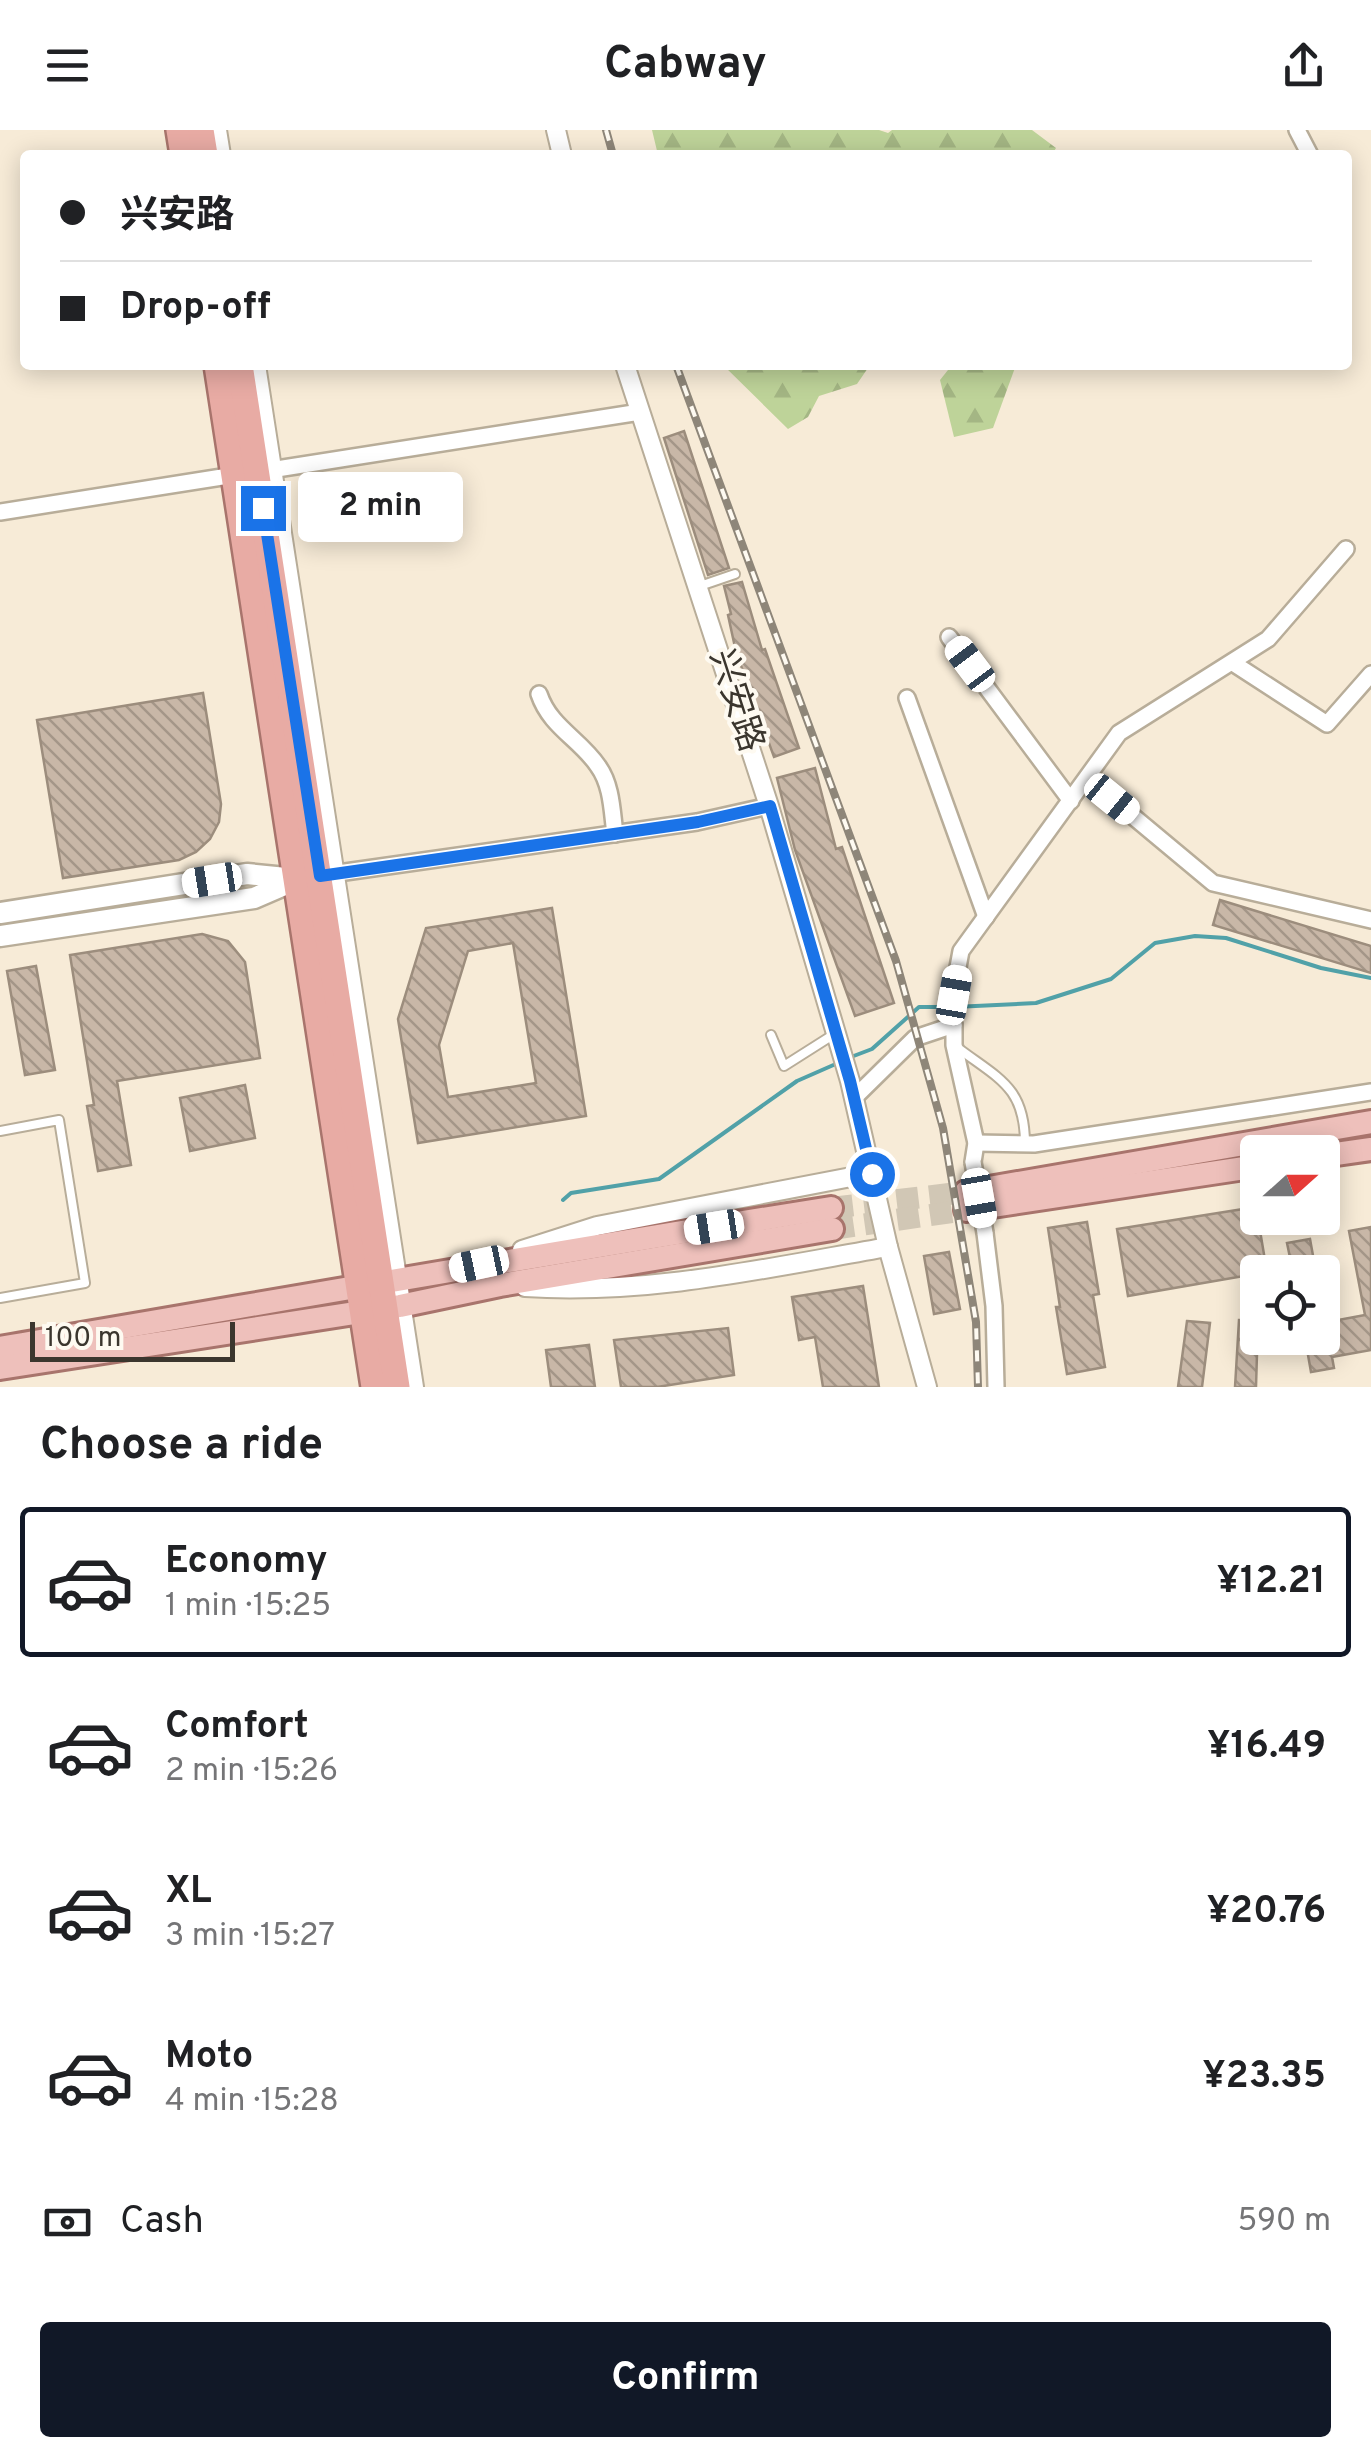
<!DOCTYPE html>
<meta charset="utf-8">
<style>
body{margin:0;font-family:Overpass,"Noto Sans SC",sans-serif;background:#f6f6f6;color:#202124;height:100vh;display:flex;flex-direction:column;font-size:38px;white-space:nowrap}
*{box-sizing:border-box;margin:0}
p{font-size:32px;color:#757577}
.icon{flex:none;width:55px;height:55px;fill:none;stroke:currentColor;stroke-width:2;stroke-linecap:round;stroke-linejoin:round}
.map{position:relative;height:1257px;overflow:hidden}
.side{display:flex;flex-direction:column;background:#fff;flex:1}
.side>*{flex:none}
.guide{position:absolute;left:20px;top:20px;width:1332px;height:220px;border-radius:10px;box-shadow:0 5px 25px #0003;display:grid;align-content:center;height:220px;padding:0 40px;background:#fff}
.needle{width:65px;rotate:69deg}
.fabs{position:absolute;left:1240px;top:1005px;display:grid;gap:20px}
.fabs a{display:grid;place-items:center;width:100px;height:100px;border-radius:10px;background:#fff;box-shadow:0 5px 25px #0003;font-size:50px}
.scale{position:absolute;left:30px;bottom:25px;width:205px;box-sizing:border-box;padding-left:10px;border:5px solid #3b362e;border-top:0;font-size:28px;line-height:35px;white-space:nowrap;color:#3b362e;-webkit-text-stroke:8px #fefaf1;paint-order:stroke}
.end{position:absolute;width:45px;height:45px;margin:-22px;border:12px solid #1a73e8;background:#fff;box-shadow:0 0 0 5px #fff}
.from{border-radius:50%}
.bubble{position:absolute;height:70px;border-radius:10px;background:#fff;box-shadow:0 5px 25px #0003;font-size:32px;font-weight:700;line-height:70px;text-align:center}
.car{position:absolute;width:30px;height:60px;margin:-30px -15px;border-radius:12px;box-shadow:0 0 8px 2px #0007;background:linear-gradient(#fff 24%,#345 0 40%,#fff 0 76%,#345 0 86%,#fff 0)}
.guide b{display:flex;align-items:center;gap:35px;height:95px;font-size:38px}
.guide b+b{border-top:2px solid #e0e0e0}
.guide i{width:25px;height:25px;background:#202124}
ul{padding:0;list-style:none}
li{display:flex;align-items:center;gap:30px;height:150px;margin:0 20px 15px;padding:0 20px;border:5px solid transparent;border-radius:10px}
li div{flex:1}
li b{display:block;font-size:38px}
li em{font-style:normal;font-weight:700}
li.selected{border-color:#111827}
li>.icon{width:90px;height:90px;stroke-width:1.5}
h2{padding:0 40px;font-size:45px;line-height:120px}
.pay{display:flex;align-items:center;gap:25px;height:110px;padding:0 40px;font-size:38px}
.pay p{margin-inline-start:auto}
.button{display:flex;gap:20px;margin-top:auto;padding:20px 40px}
.button a{flex:1;height:115px;border-radius:10px;background:#111827;color:#fff;font-size:40px;font-weight:700;line-height:115px;text-align:center}
header{display:flex;justify-content:space-between;align-items:center;height:130px;padding:0 40px;background:#fff;font-size:45px;font-weight:700}
.map>svg:first-child{display:block}
.forest{fill:url(#forest-firs)}
.lines{fill:none;stroke-linecap:round;stroke-linejoin:round}
.stream{stroke:#51a1a8;stroke-width:4}
.building{fill:url(#building-back-hatch);stroke:#9c8d7d;stroke-width:2.5;fill-rule:evenodd}
.primary-tunnel{stroke:#d1c7b5;stroke-width:22;stroke-dasharray:22 11;stroke-linecap:butt}
.service-casing{stroke:#b8ad99;stroke-width:12}
.minor-casing{stroke:#b8ad99;stroke-width:20}
.tertiary-casing{stroke:#b8ad99;stroke-width:22}
.secondary-casing{stroke:#b8ad99;stroke-width:25}
.primary-casing{stroke:#a8746c;stroke-width:28}
.trunk-casing{stroke:#a8746c;stroke-width:30}
.service{stroke:#fff;stroke-width:8}
.minor{stroke:#fff;stroke-width:15}
.tertiary{stroke:#fff;stroke-width:18}
.secondary{stroke:#fff;stroke-width:20}
.primary{stroke:#eec0bb;stroke-width:22}
.trunk{stroke:#e8aba4;stroke-width:25}
.rail-casing{stroke:#8e8679;stroke-width:8}
.rail{stroke:#fefaf1;stroke-width:4;stroke-dasharray:11;stroke-linecap:butt}
.minor-bridge-casing{stroke:#b8ad99;stroke-width:20;stroke-linecap:butt}
.minor-bridge{stroke:#fff;stroke-width:15}
.route{stroke:#1a73e8;stroke-width:12}
.labels{text-anchor:middle;dominant-baseline:central;stroke-width:8;stroke-linejoin:round;paint-order:stroke}
.street-label{font-size:35px;fill:#3b362e;stroke:#fefaf1}
</style>
<header><svg class="icon" aria-label="menu" viewBox="0 0 24 24"><path d="M4 6h16M4 12h16M4 18h16"/></svg>Cabway<svg class="icon" aria-label="share" viewBox="0 0 24 24"><path d="M12 15V3M7 8l5-5 5 5M5 13v7h14v-7"/></svg></header>
<div class="map">
<svg width="1371" height="1257" viewBox="0 0 1371 1257">
<defs>
<pattern id="forest-firs" width="22" height="20" patternUnits="userSpaceOnUse" patternTransform="scale(2.5)"><rect width="22" height="20" fill="#bed399"/><path d="M5 1l3.5 6h-7zM16 11l3.5 6h-7z" fill="#a4b684"/></pattern>
<pattern id="building-back-hatch" width="6" height="6" patternUnits="userSpaceOnUse" patternTransform="scale(2.5)"><rect width="6" height="6" fill="#c8b7a7"/><path d="M-1 5l2 2M0 0l6 6M5-1l2 2" fill="none" stroke="#a49688"/></pattern>
</defs>
<rect width="100%" height="100%" fill="#f7ebd7"/>
<g class="forest">
<path d="M652,0h227l9,3 4,-3h140l24,18 -4,7h-394z"/>
<path d="M723,235h147l-13,19 -38,12 -11,21 -20,12z"/>
<path d="M952,235h64l-23,63 -39,9 -14,-57z"/>
</g>
<g class="lines">
<g class="stream">
<path d="M954,877l82,-4 75,-24 44,-36 40,-7 31,2 95,30 50,10"/>
<path d="M851,927l21,-8 47,-42h25"/>
<path d="M563,1070l8,-7 88,-14 138,-98 41,-18"/>
</g>
</g>
<g class="building">
<path d="M684,301l45,137 -21,7 -44,-137z"/>
<path d="M742,452l20,68 3,-1 34,99 -25,9 -38,-105 -8,-37 3,-1 -7,-28z"/>
<path d="M203,563l18,111 -2,18 -9,17 -14,13 -17,8 -116,18 -26,-158z"/>
<path d="M815,638l21,81 6,-2 52,156 -39,13 -60,-166 -18,-72z"/>
<path d="M1220,770l151,46v27l-158,-48z"/>
<path d="M552,778l34,208 -168,27 -20,-124 28,-91zM513,813l23,140 -88,14 -9,-52 29,-94z"/>
<path d="M202,804l26,7 17,21 15,96 -143,23 14,84 -33,6 -11,-65 7,-1 -24,-150z"/>
<path d="M36,836l19,104 -30,5 -18,-104z"/>
<path d="M245,955l10,53 -65,13 -10,-53z"/>
<path d="M1256,1077l11,65 -139,24 -11,-67z"/>
<path d="M1087,1092l12,72 -6,1 12,72 -38,7 -11,-67h4l-12,-79z"/>
<path d="M1371,1097v123l-39,7 2,11 -23,4 -6,-34h17v-15l43,-8 -16,-84z"/>
<path d="M1310,1109l6,33h-23l-6,-29z"/>
<path d="M949,1122l11,57 -26,5 -10,-58z"/>
<path d="M863,1156l16,101h-56l-8,-50 -16,3 -7,-43z"/>
<path d="M1239,1190l19,1 -2,66h-21z"/>
<path d="M1187,1191l23,2 -8,64h-24z"/>
<path d="M728,1198l6,47 -77,12h-36l-7,-47z"/>
<path d="M589,1215l6,42h-44l-5,-37z"/>
</g>
<g class="lines">
<g class="primary-tunnel">
<path d="M831,1078l135,-16"/>
<path d="M832,1099l134,-19"/>
</g>
<g class="service-casing">
<g id="service">
<path d="M697,457l38,-13"/>
<path d="M771,905l13,31 52,-33"/>
<path d="M958,918c41,31 67,39 67,96"/>
<path d="M0,1001l59,-11 26,163 -85,15"/>
</g>
</g>
<g class="minor-casing">
<g id="minor">
<path d="M1297,0l13,25"/>
<path d="M264,341l376,-59"/>
<path d="M0,382l241,-38"/>
<path d="M949,507l122,164"/>
<path d="M1233,533l94,61 44,-50"/>
<path d="M539,564c11,33 41,45 59,72 14,19 14,46 17,68"/>
<path d="M907,568l79,219"/>
<path d="M1087,648l126,105 158,37"/>
<path d="M324,745l373,-53 72,-16"/>
<path d="M854,968l61,-60 39,-13"/>
<path d="M976,1013l58,1 337,-52"/>
<path d="M973,1032l3,-19 -22,-98v-20l-5,-9 12,-65 158,-218 149,-94 78,-90"/>
<path d="M985,1103l9,73 2,81"/>
</g>
</g>
<g class="tertiary-casing">
<g id="tertiary">
<path d="M217,0l4,25"/>
<path d="M556,0l6,25"/>
<path d="M256,235l158,1022"/>
<path d="M625,235l144,441 81,275 38,166 39,140"/>
<path d="M522,1120l75,-24 275,-53"/>
<path d="M525,1157c124,8 242,-19 363,-40"/>
</g>
</g>
<g class="secondary-casing">
<g id="secondary">
<path d="M0,783l247,-39 49,5"/>
<path d="M0,806l254,-38 44,-19"/>
</g>
</g>
<g class="primary-casing">
<g id="primary">
<path d="M1322,1026l49,-7"/>
<path d="M966,1062l405,-70"/>
<path d="M966,1080l292,-44"/>
<path d="M0,1218c277,-47 553,-96 831,-140"/>
<path d="M0,1238l400,-62 100,-21 332,-56"/>
</g>
</g>
<g class="trunk-casing">
<g id="trunk">
<path d="M179,0l4,25"/>
<path d="M201,0l4,25"/>
<path d="M217,235l157,1022"/>
<path d="M240,235l157,1022"/>
</g>
</g>
<use href="#service" class="service"/>
<use href="#minor" class="minor"/>
<use href="#tertiary" class="tertiary"/>
<use href="#secondary" class="secondary"/>
<use href="#primary" class="primary"/>
<use href="#trunk" class="trunk"/>
<g class="rail-casing">
<g id="rail">
<path d="M606,0l7,25"/>
<path d="M676,235l220,596 47,167 33,194 2,65"/>
</g>
</g>
<use href="#rail" class="rail"/>
<g class="minor-bridge-casing">
<path id="minor-bridge" d="M973,1032l12,71"/>
</g>
<use href="#minor-bridge" class="minor-bridge"/>
</g>
<g class="lines">
<path class="route" d="M263,378l57,368 378,-54 72,-16 80,275 22,93"/>
</g>
<g class="labels">
<g class="street-label">
<text transform="translate(735 571) rotate(72)">兴安路</text>
</g>
</g>
</svg>
<div class="fabs">
<a><svg class="needle" viewBox="-14 -14 28 28"><path d="M0-13l5 13h-10z" fill="#e53935"/><path d="M0 13l5-13h-10z" fill="#757577"/></svg></a>
<a><svg class="icon" aria-label="locate" viewBox="0 0 24 24"><circle cx="12" cy="12" r="6"/><path d="M12 2v4M12 18v4M2 12h4M18 12h4"/></svg></a>
</div>
<div class="scale">100 m</div>
<i class="end from" style="left:872px;top:1044px"></i>
<i class="end" style="left:263px;top:378px"></i>
<div class="bubble" style="left:298px;top:342px;width:165px">2 min</div>
<i class="car" style="left:970px;top:534px;rotate:323deg"></i>
<i class="car" style="left:1112px;top:669px;rotate:129deg"></i>
<i class="car" style="left:212px;top:750px;rotate:261deg"></i>
<i class="car" style="left:954px;top:865px;rotate:10deg"></i>
<i class="car" style="left:979px;top:1068px;rotate:170deg"></i>
<i class="car" style="left:714px;top:1097px;rotate:261deg"></i>
<i class="car" style="left:479px;top:1134px;rotate:258deg"></i>
<div class="guide">
<b><i class="from"></i>兴安路</b>
<b><i></i>Drop-off</b>
</div>
</div>
<section class="side">
<h2>Choose a ride</h2>
<ul>
<li class="selected"><svg class="icon" aria-label="car" viewBox="0 0 24 24"><path d="M5 17H2v-5l4-1 3-4h7l3 4 3 1v5h-3M9 17h6M6 11h13"/><circle cx="7" cy="17" r="2"/><circle cx="17" cy="17" r="2"/></svg><div><b>Economy</b><p>1 min · 15:25</p></div><em>¥12.21</em></li>
<li><svg class="icon" aria-label="car" viewBox="0 0 24 24"><path d="M5 17H2v-5l4-1 3-4h7l3 4 3 1v5h-3M9 17h6M6 11h13"/><circle cx="7" cy="17" r="2"/><circle cx="17" cy="17" r="2"/></svg><div><b>Comfort</b><p>2 min · 15:26</p></div><em>¥16.49</em></li>
<li><svg class="icon" aria-label="car" viewBox="0 0 24 24"><path d="M5 17H2v-5l4-1 3-4h7l3 4 3 1v5h-3M9 17h6M6 11h13"/><circle cx="7" cy="17" r="2"/><circle cx="17" cy="17" r="2"/></svg><div><b>XL</b><p>3 min · 15:27</p></div><em>¥20.76</em></li>
<li><svg class="icon" aria-label="car" viewBox="0 0 24 24"><path d="M5 17H2v-5l4-1 3-4h7l3 4 3 1v5h-3M9 17h6M6 11h13"/><circle cx="7" cy="17" r="2"/><circle cx="17" cy="17" r="2"/></svg><div><b>Moto</b><p>4 min · 15:28</p></div><em>¥23.35</em></li>
</ul>
<div class="pay"><svg class="icon" aria-label="cash" viewBox="0 0 24 24"><path d="M3 7h18v10H3z"/><circle cx="12" cy="12" r="2"/></svg>Cash<p>590 m</p></div>
<div class="button"><a>Confirm</a></div>
</section>
